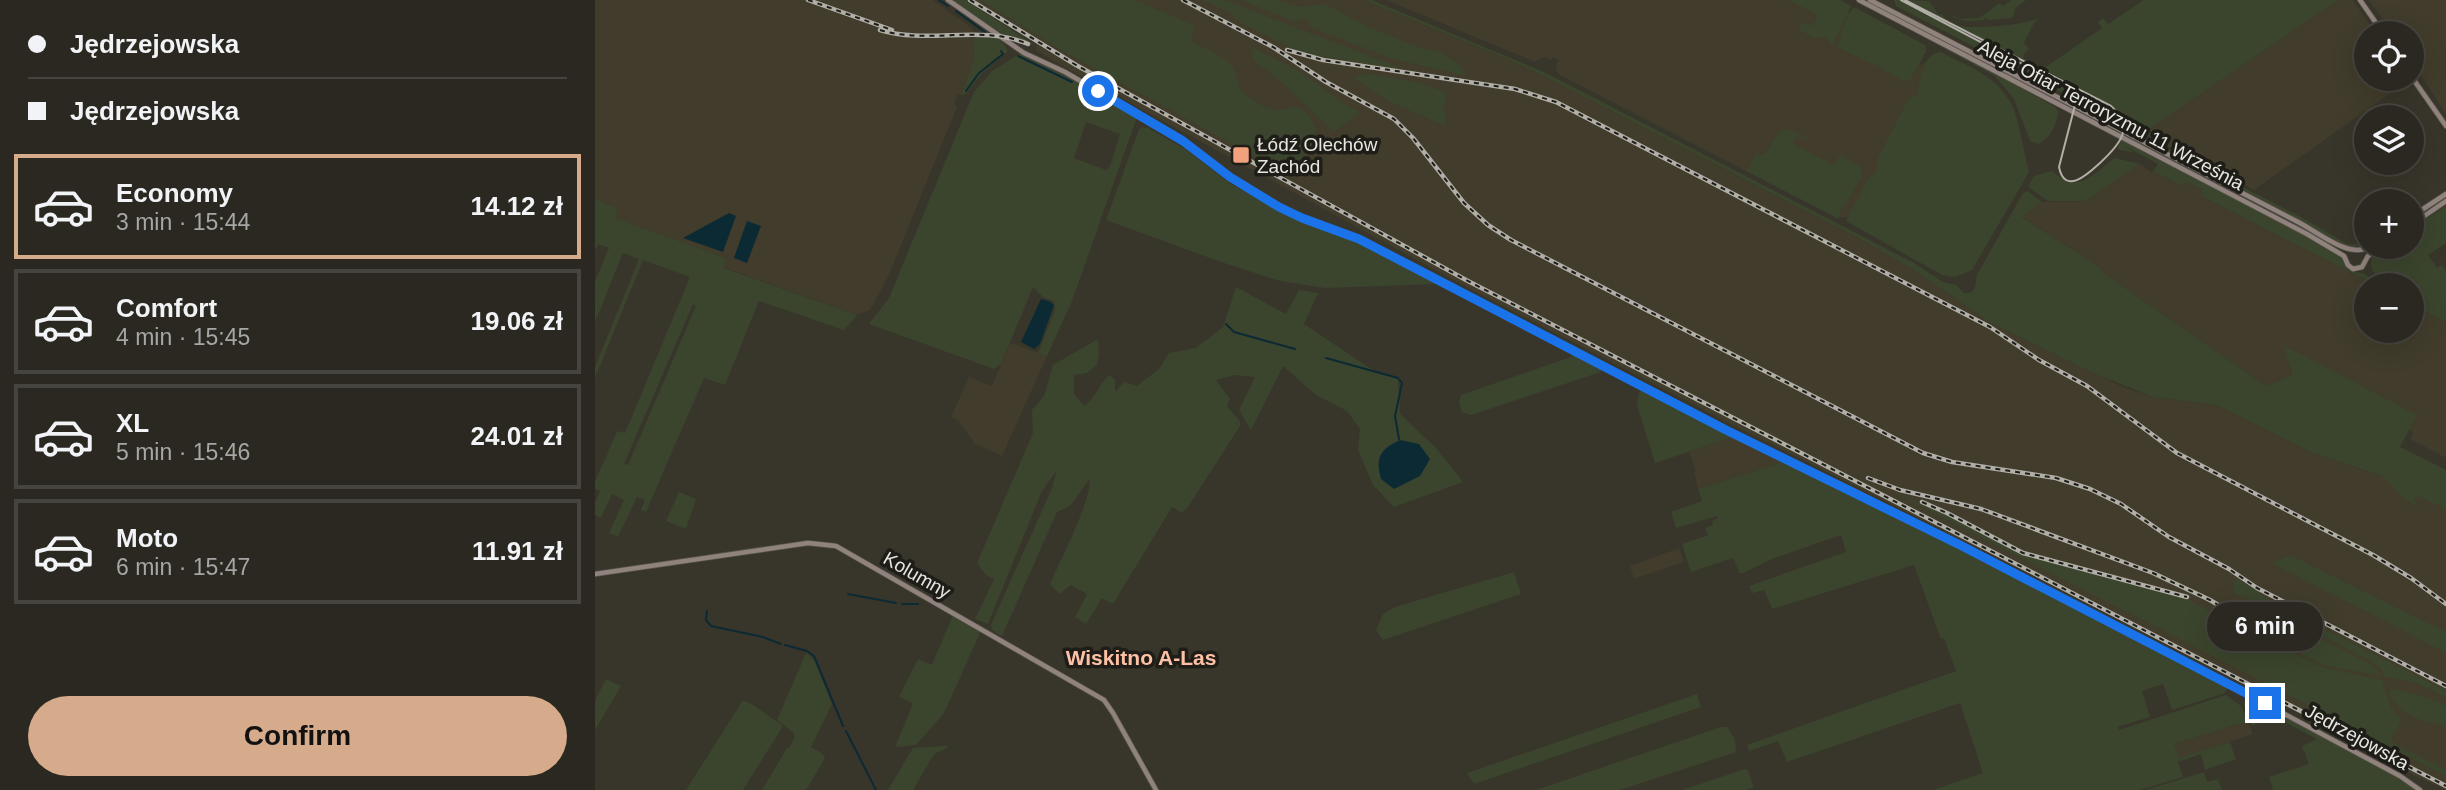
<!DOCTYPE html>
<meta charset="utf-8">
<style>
body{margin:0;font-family:Helvetica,sans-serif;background:#323029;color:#f1f3f6;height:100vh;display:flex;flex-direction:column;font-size:26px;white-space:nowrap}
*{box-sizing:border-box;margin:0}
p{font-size:23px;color:#a5a6a5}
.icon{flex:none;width:38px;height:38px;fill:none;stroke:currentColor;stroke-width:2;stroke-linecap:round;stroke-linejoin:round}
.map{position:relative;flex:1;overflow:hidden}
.drawer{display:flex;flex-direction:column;background:#2a2820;width:595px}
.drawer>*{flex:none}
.banner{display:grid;align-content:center;height:154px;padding:0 28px;background:#2a2820}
.tools{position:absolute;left:1759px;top:21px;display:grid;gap:14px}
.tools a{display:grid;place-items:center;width:70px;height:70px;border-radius:50%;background:#2a2820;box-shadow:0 7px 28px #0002,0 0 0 2px #46443e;font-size:35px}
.end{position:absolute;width:32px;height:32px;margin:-16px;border:9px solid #1a73e8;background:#fff;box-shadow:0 0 0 4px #fff}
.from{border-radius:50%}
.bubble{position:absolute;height:49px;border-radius:24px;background:#2a2820;box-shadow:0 7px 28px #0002,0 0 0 2px #46443e;font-size:23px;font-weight:600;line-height:49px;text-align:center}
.banner b{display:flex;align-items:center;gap:24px;height:66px;font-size:26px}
.banner b+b{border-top:2px solid #46443e}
.banner i{width:18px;height:18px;background:#f1f3f6}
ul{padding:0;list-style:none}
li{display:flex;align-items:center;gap:21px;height:105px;margin:0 14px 10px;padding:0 14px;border:4px solid #46443e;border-radius:0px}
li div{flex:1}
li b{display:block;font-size:26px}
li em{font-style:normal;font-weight:600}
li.selected{border-color:#d6ab8b}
li>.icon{width:63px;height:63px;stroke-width:1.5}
.primary-button{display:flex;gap:14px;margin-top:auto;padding:14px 28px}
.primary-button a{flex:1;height:80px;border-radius:42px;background:#d6ab8b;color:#111;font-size:28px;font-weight:600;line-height:80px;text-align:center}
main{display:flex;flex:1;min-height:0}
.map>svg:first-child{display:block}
.built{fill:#413c2b}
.green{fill:#3b452d;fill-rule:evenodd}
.water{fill:#0c2a34}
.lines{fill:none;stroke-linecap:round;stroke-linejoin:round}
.stream{stroke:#0c2a34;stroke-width:2}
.tertiary-casing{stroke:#545148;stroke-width:6}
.tertiary{stroke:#90837d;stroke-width:4.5}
.tram{stroke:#b0aea6;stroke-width:2}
.rail-casing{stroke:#b0aea6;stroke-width:4.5}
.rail{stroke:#1e1d18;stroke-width:2;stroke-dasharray:5;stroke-linecap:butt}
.route{stroke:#1a73e8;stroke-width:9}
.poi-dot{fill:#f1a17b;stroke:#1e1d18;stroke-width:2.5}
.labels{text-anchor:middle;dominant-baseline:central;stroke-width:7;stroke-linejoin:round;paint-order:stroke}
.street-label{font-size:19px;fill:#e7e6df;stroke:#1e1d18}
.poi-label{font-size:19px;fill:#e7e6df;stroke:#1e1d18;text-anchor:start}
.neighbourhood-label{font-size:21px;font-weight:bold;fill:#fec1a5;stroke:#1e1d18}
</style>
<main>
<section class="drawer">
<div class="banner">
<b><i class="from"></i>Jędrzejowska</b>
<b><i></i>Jędrzejowska</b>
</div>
<ul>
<li class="selected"><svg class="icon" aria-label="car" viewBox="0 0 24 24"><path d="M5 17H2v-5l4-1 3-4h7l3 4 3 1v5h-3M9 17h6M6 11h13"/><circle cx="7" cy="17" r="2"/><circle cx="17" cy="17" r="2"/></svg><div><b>Economy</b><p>3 min · 15:44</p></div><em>14.12 zł</em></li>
<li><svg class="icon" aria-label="car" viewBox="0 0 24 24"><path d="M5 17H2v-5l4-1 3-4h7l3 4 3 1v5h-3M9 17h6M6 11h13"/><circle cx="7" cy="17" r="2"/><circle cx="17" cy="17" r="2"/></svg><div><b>Comfort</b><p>4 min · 15:45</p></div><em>19.06 zł</em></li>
<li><svg class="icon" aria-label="car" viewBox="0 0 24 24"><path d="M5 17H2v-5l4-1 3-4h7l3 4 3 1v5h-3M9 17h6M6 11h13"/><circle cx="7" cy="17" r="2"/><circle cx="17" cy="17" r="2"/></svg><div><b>XL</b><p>5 min · 15:46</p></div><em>24.01 zł</em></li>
<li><svg class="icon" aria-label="car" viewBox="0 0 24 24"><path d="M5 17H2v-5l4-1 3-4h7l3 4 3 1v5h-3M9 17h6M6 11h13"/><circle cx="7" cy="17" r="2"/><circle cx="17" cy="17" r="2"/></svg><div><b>Moto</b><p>6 min · 15:47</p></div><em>11.91 zł</em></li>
</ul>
<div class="primary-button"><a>Confirm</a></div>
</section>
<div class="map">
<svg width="1851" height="790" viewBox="0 0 1851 790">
<rect width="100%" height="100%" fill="#38352b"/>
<g class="built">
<path d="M0,0h338l40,29 1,28 -10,32 -2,6 -4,-1 -4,9 3,4 -69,170 -18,33 -13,5 -134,-48 3,-9 -112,-40 4,-10 -23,-9z"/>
<path d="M371,0h397l137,56 47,22 313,161 55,32 76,52 132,64 30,10 63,8 95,47 108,37 27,14v287l-37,-17 1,-4 -316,-163 -363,-182 -263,-136 -409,-224 -24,-14 1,-6z"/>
<path d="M791,0h438l61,32 37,34 2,-4 75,29 -151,126 -11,1 -278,-144 -3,-8 3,-6 -6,-3 -2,3 -7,-3 -9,5z"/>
<path d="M1743,0h15l19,28 -11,8 5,4v39l43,1 -155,110 -109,-58z"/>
<path d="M1774,0h77v114l-34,-53 -1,-28h-18z"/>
<path d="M1545,164l12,9 3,-1 25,13 7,-3 9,3 6,4 -1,7 174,89h-9v46h45l1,-26 34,17v136l-36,-19 3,-6 -4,-3 8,-15 -133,-67 8,27 -26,11 -161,-112 -4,-6 -80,-52 21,-14 44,-1z"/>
<path d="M415,343l37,13 -45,100 -27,-12 -17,-24 -7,-3 18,-40 23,9z"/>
<path d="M1137,435l54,26 -88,28 -4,-17 2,-1 -7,-19 41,-14z"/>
<path d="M1084,548l5,14 -50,17 -4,-13z"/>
<path d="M1653,721l5,13 -74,25 -5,-15z"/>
</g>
<g class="green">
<path d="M356,0h15l70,46 -22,-9 -12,-2z"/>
<path d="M386,0h154l58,25 2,3 -5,13c25,13 47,16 49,48 10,9 25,20 39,21 6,0 11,-3 16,-3 10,-1 20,14 22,23l-25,47 -1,-1 -231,-127z"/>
<path d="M608,0h21l182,70 -105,-17 -59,-30 -7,-4 -2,-5z"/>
<path d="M646,0h35l25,7 24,-3 43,23 56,22 18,4 19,13 5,10 -73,-17 -85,-33 1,-5c-5,-4 -8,-2 -13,1z"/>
<path d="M768,0h9l172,72 370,191 29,19 13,3 8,8h6l5,-5 2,-13 46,-82 5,-2 14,11 -20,15 79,51 4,6 161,112 26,-11 -8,-27 1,-2 132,69 -17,32 46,23v39l-28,-13 -4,3 3,7c-20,-9 -20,-18 -35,-30l-71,-24 -95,-47 -63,-8 -60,-24 -102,-50 -76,-52 -55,-32 -313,-161 -47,-22z"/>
<path d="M1194,0h51l11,6 -19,40 -6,-9 -12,1 -15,-8v-4l3,-3 10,3 6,-11z"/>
<path d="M1299,0h6l165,86 6,6 3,7 -178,-93z"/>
<path d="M1312,0l22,1 10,14 3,-1c4,6 10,10 18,12 15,3 69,-1 81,-9l-7,6 -10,20 5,6 -6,6 1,4 19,10 59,-41 -4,-6 5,-4 5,6 36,-24h194l-193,132 46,24 -1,1 -67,-34 -4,-11 -8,-6z"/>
<path d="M1417,0h14l-12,9 1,3 -3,6 -25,2 -1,-3 -2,3c-13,1 -24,3 -35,-6l11,5 19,-1 21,-15 3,3z"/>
<path d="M1262,1l131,68 67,38 3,4c1,11 -9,29 -19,33l-9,-3 -16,-42 -19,-23z"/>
<path d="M1259,7l71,38 1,6 -15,28 -8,2 -25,-14v-9l-2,8 -41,-20 1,-4 4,1 2,-5 -3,-1 10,-24z"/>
<path d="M378,37h22l6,4 -1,3 2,-2 6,9 -27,23 -15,20 -9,1 5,-1 12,-37z"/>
<path d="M656,47l48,24 50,36 10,4v3l-26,18c-28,-27 -47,-49 -80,-72z"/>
<path d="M1345,52c29,14 64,27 75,61 6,19 9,40 14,59l-57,98 -17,7 -13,-2 -96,-54 21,-41 10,-8v-12l24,-47 8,-14 9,-5c1,-15 6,-40 22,-42z"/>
<path d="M424,54l56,26 62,37 -65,184 -25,55 -9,-3 17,-43 -1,-9 -10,-3 -11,-11 -32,77 -7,5 -125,-45 20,-26 85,-206 18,-21zM491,122l34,12 -10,32 -4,4 -32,-12z"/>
<path d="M963,59l-2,7 3,8 188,97 9,-17 -5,-4 9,5 5,-1 14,-22 9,-3 19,9 -2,2 -9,-4 -4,7 42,22 6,-10 20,11 2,10 -25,42 -277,-143c-5,-5 -5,-10 -2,-16z"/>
<path d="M774,74l51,9 27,10 -3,12 2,18 -3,2 -57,-25 -33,-23z"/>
<path d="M1529,126l177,91 46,27h19v2l-19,1 -48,-27 -175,-91z"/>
<path d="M548,127l5,1 37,21 46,35 56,31 80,30 72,39 -114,4 -45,-7 -59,-19 -115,-42 33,-91z"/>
<path d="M1526,140l185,96 35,21 8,13 16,4 16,11h-6l-174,-89 1,-7 -15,-7 -7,3 -25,-13 -3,1 6,-9 -37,-20 14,9 -18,-4z"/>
<path d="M1519,158l27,6 5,3 -6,-3 -54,37h-38l-20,-14 6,-11 17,-5c6,4 13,10 20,11 15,3 32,-15 43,-24z"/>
<path d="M0,199l23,9 -3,10 111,40 -2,10 133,47 -13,15 -85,-29 -34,84 -21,-7 -58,134 -5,-2 4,-10 -8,-3 -19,40 -9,-4 15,-33 -12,-6 -11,24 -6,-3v-12l5,-12 -5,-2v-7l22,-51 8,2 65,-156 -47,-17 -48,118v-11l44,-108 -16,-6 -28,69v-40l14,-34 -11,-4 -3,6zM98,304l3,2 -68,159 -4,-1z"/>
<path d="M1851,206v37l-18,12 9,13 5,-3 4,6v51l-34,-17 -1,-20c-5,0 -11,1 -17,0 -20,-4 -35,-26 -11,-37 8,-3 20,-1 28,-1l1,-19z"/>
<path d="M641,287l50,27 13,-24 19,3 -14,31 73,49 21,6 2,35 36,34 27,34 -69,25 -21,-22 -15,-35 2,-21 -13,-18 -31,-16 -33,-29 -32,64 -12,-20 16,-33 -20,-2 -19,5 14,19 -3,7 13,15v5l-52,81 -6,6 -10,-6 -59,97 -11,-6 -16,26 -11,-7 12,-23 -16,-9 -12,9 -9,-10c8,-19 44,-89 39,-104l-19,26 -13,6 -55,124 -10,-6 -1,-5 61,-137 5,-18 -15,21 -54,133 -13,-5 19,-40 -8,-4 -9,-12 56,-130 -1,-23 12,-14 9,-31 45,-26 1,15 -2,11 -10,8 -13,2v19l10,12c12,-7 14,-23 26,-31l5,5v12l9,-10 13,4 22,-17 10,-16 27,-5 27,-21z"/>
<path d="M977,353l30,16 -1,3 -130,43 -9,-3 -3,-9 2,-8 110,-38z"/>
<path d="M1045,389l5,1 87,45 -2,3 -75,25 -18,-58z"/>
<path d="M1191,461l54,25 389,200 -4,7 -53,17 -9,-26 -21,7 8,26 -32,10 1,3 107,-35 15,11 7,15 -74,23 5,14 51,-16 6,17 -31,11 -4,-16 -23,8 5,15 -43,13h-207l50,-17 -23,-70 -173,59 -9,-21 -29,10 -2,-6 209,-74 -12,-33 -3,1 -27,-74 -142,44 -8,-19 -12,3 -3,-7 97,-34 -5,-17 -67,23 -31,15h-3l-7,-15 -42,14 -9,-28 26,-9 -3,-7 8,-3 -1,-4 5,-2v-3l-41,12 -5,-16 31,-11 -4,-12z"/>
<path d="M1296,491l49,20 88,45 156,42 137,69 61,13 9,27 11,13 -11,19 6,6 49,25v6z"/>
<path d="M84,492l17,7 -10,30 -20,-8z"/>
<path d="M1693,556h4l154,76v21l-174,-90z"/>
<path d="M919,572l7,22 -138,46 -7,-10 7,-16 12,-7z"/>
<path d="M1642,578l44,29 165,84v6l-32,-15 -29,-5 -4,-8 -9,-7 -109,-57 -29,-12 -1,-6z"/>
<path d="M1664,608h3l108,56 7,5 4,7 -57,-11 -19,-9 -51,-33z"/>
<path d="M358,615l26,15 1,3 -36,80 -28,32 -21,2 18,-44 -14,-6 19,-38 14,6z"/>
<path d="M211,653l8,7 18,44 -21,43 12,7 2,4 -19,32h-44l25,-42 3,-1 5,-10 -2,-5 -16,-12z"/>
<path d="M11,679l15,7 -26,44v-29z"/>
<path d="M1800,689l31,8 20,9v20c-22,-5 -51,-10 -57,-35z"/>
<path d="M1102,694l4,13 -227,77 -7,-11z"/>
<path d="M1650,696l153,81 19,13h-144l-4,-13 40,-13 -7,-18 15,-7 -43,-23 -22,10 -8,-19z"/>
<path d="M148,700l10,5 30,21 -40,64h-57z"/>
<path d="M1126,727h6l8,13 1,12 -116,38h-84z"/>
<path d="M350,746l4,1 -15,7 -21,36h-25l25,-42z"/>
<path d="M1150,769l3,1 6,17 -8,3h-64z"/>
<path d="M1609,772l3,10 11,-3 4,11h-77z"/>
</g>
<g class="water">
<path d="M134,213l7,3 -13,36 -40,-14z"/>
<path d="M152,221l14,5 -14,37 -13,-5z"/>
<path d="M446,299l8,2 5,4 -14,39 -6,5 -13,-7z"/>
<path d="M805,440l19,4 11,15 -10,17 -26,13 -13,-10c-6,-21 -1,-30 19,-39z"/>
</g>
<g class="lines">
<g class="stream">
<path d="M344,0l9,6"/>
<path d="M361,11l29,21"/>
<path d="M423,56l54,26"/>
<path d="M371,91l13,-18 24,-19 -2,-3"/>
<path d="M631,324l8,8 61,17"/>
<path d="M731,358l72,20 4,5 -7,33 4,23"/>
<path d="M253,594l48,9"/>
<path d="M307,604h16"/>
<path d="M112,611l-1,9 5,6 52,11 18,7"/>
<path d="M190,645l22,6 7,5 29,70"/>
<path d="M251,731l30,59"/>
</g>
<g class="tertiary-casing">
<g id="tertiary">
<path d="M353,0l76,53 41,19 118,69 38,30 34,22 47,25 57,21 389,202 106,50 315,161 231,124 20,14"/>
<path d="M1264,0l448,234 37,22 4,9 5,4 9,-2 6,-11 13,-9"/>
<path d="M1275,0l428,222c20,10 51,37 71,25"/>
<path d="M1765,0l23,33"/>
<path d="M1816,76l35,50"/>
<path d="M1816,217l35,-23"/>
<path d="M1816,225l35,-24"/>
<path d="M0,574l213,-31 28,3 268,154 9,13 43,77"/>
</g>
</g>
<use href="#tertiary" class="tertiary"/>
<path class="tram" d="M1306,0l169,89 4,6 1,10 -16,62c6,30 31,5 42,-5 18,-17 35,-35 10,-56l-206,-106"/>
<g class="rail-casing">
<g id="rail">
<path d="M213,0l84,30"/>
<path d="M375,0l106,65 390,215 980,506"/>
<path d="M588,0l90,47 53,35 68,37 19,19 51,65 24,22 23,15 412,213 29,9 104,16 34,11 31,15 48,33 60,32 28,19 189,98"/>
<path d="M285,30c48,15 101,-6 148,14"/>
<path d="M692,50l36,10 192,29 41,13 434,225 49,33 48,26 90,67 196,102 38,23 35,26"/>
<path d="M1273,478l32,12 81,19 172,64 57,27 80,49"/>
<path d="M1327,502l25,11 76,40 164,44"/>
</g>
</g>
<use href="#rail" class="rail"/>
</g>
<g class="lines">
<path class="route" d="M503,91l85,50 47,36 49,30 23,11 57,21 367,191 234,115 305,158"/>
</g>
<rect class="poi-dot" x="637" y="146" width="18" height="18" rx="3.5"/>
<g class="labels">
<g class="street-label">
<text transform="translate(1516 115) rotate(28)">Aleja Ofiar Terroryzmu 11 Września</text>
<text transform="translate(322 575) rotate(30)">Kolumny</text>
<text transform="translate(1762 737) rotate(29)">Jędrzejowska</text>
</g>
<g class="poi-label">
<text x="662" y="144">Łódź Olechów<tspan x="662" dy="22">Zachód</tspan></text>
</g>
<g class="neighbourhood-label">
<text x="546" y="657">Wiskitno A-Las</text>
</g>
</g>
</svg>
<div class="tools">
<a><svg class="icon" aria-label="locate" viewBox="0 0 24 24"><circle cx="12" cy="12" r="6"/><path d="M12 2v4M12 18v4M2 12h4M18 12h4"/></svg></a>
<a><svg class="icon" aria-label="layers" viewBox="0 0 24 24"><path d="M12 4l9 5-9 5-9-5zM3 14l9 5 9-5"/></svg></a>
<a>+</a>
<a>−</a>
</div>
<i class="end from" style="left:503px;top:91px"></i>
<i class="end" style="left:1670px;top:703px"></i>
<div class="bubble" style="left:1612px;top:602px;width:116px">6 min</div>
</div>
</main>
